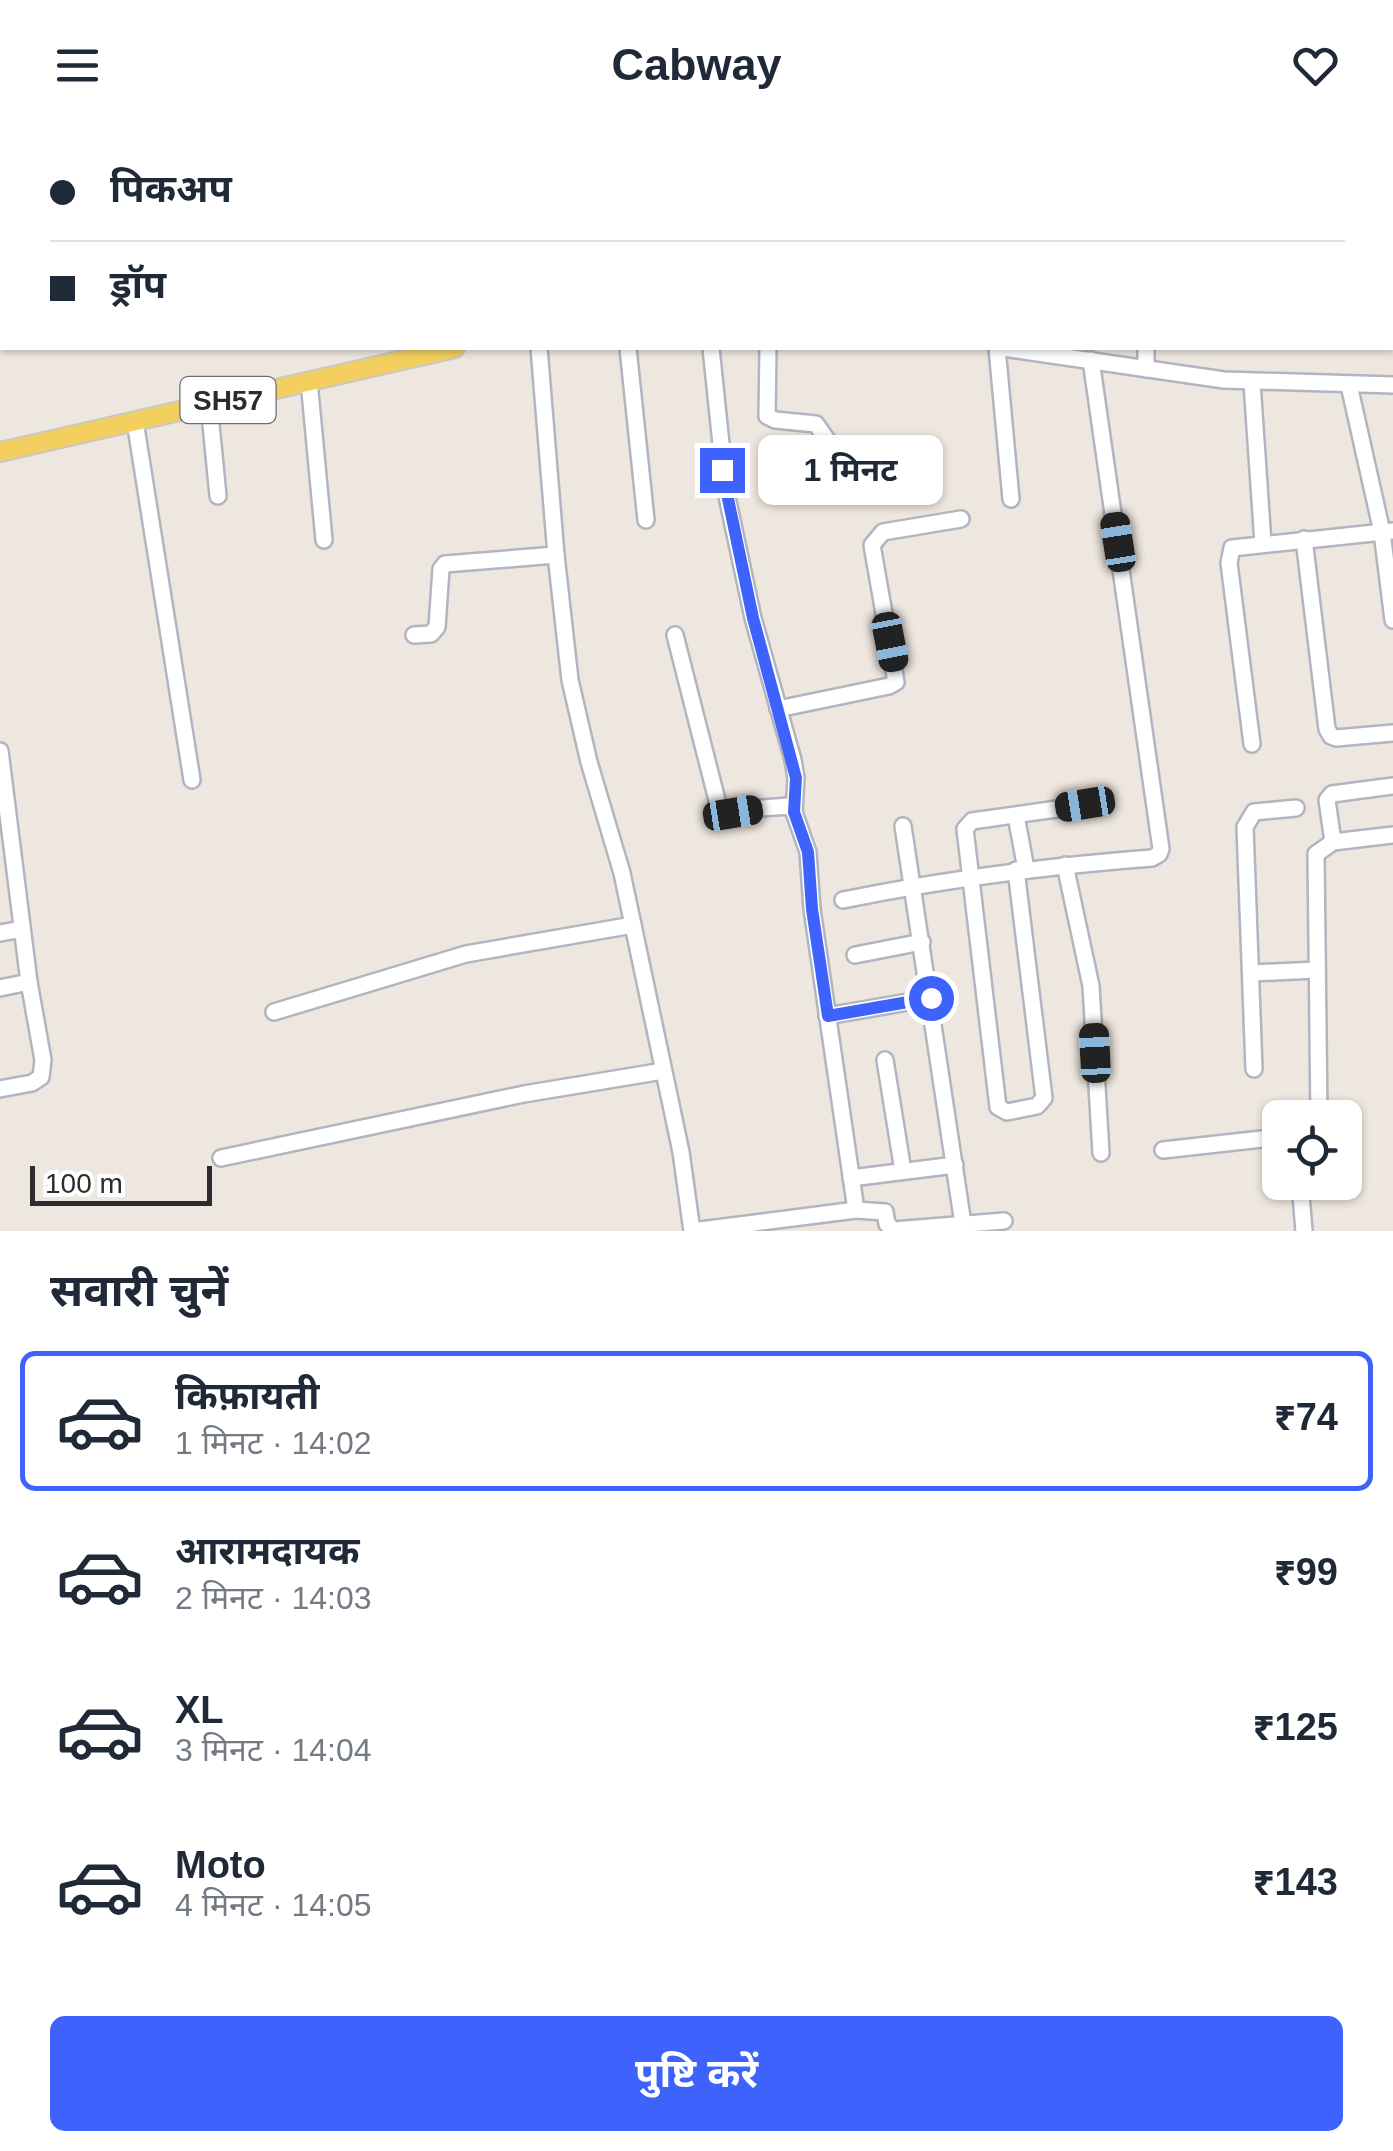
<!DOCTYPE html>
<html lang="hi">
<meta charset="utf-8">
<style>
body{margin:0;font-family:Helvetica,"Noto Sans Devanagari",sans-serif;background:#f6f6f7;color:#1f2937;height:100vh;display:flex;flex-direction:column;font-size:38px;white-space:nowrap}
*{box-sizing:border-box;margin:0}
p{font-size:32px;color:#747a83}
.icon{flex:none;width:55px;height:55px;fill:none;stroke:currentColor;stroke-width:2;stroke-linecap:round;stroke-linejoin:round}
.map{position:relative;height:1101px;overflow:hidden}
.side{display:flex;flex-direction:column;background:#fff;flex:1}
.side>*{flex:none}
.guide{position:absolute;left:0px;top:0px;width:1395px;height:220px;box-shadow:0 2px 8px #0004;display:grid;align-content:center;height:220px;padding:0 50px;background:#fff}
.controls{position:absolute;left:1262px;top:970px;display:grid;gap:20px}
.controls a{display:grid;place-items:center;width:100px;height:100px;border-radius:15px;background:#fff;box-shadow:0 2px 8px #0004;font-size:50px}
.scale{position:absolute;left:30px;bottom:25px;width:182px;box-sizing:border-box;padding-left:10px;border:5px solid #2c2c2c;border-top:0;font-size:28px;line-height:35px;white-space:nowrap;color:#2c2c2c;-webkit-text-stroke:8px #fff;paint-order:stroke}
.end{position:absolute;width:45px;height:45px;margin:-22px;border:12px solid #3e63fc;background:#fff;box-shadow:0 0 0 5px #fff}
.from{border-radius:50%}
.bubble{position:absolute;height:70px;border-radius:15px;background:#fff;box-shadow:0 2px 8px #0004;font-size:32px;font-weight:700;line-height:70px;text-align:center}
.car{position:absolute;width:30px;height:60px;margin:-30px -15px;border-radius:12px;box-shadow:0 0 8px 2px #0007;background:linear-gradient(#222 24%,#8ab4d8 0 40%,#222 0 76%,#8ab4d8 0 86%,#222 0)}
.guide b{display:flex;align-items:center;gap:35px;height:95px;font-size:38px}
.guide b+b{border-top:2px solid #e0e1e3}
.guide i{width:25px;height:25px;background:#1f2937}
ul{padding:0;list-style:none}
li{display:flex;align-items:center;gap:30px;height:140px;margin:0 20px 15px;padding:0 30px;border:5px solid transparent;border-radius:15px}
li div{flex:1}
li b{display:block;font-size:38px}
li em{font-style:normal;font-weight:700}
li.active{border-color:#3e63fc}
li>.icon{width:90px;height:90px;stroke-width:1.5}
h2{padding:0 50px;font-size:45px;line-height:120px}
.cta{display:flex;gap:20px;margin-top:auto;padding:20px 50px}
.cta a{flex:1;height:115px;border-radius:15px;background:#3e63fc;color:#fff;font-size:40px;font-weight:700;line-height:115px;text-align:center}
header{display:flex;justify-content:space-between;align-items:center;height:130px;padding:0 50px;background:#fff;font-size:45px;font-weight:700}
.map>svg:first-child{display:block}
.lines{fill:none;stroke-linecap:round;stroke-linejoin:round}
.minor-casing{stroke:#b2b5c0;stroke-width:20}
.major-casing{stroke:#c8c8c8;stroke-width:22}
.minor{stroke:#fff;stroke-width:15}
.major{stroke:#f3cf5f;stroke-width:18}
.route{stroke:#3e63fc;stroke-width:12}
.labels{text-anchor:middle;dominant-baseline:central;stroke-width:10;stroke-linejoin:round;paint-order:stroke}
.shield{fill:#fff;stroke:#6b6b6b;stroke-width:2.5}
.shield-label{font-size:28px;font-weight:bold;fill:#2c2c2c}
</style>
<header><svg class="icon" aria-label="menu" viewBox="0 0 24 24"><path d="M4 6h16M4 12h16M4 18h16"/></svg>Cabway<svg class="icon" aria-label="heart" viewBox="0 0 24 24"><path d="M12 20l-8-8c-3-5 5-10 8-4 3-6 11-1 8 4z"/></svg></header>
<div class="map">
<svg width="1393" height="1101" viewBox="0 0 1393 1101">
<rect width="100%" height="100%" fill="#eee7df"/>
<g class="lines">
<g class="minor-casing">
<g id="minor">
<path d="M246,0l1,2"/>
<path d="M564,0l1,2"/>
<path d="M759,0l1,2"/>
<path d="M914,0l1,2"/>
<path d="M1055,0v2"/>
<path d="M1170,0l1,2"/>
<path d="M1240,0v2"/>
<path d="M1363,0v2"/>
<path d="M132,2l2,-2"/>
<path d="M711,2l10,-2"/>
<path d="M0,40l2,1"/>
<path d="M539,218l17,207 14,125 19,82 33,111 59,279 11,79"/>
<path d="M628,218l18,172"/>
<path d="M711,218l15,144 27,126 40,142 3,18 -2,34"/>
<path d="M768,218l-1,68 8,4 41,4 30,43"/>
<path d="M997,218l14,151"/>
<path d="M1003,218l221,32 169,5"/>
<path d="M1146,218v21"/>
<path d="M309,251l15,159"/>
<path d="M1252,253l11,160"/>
<path d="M1349,255l33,147 11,88"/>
<path d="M209,274l9,92"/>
<path d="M135,291l57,359"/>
<path d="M1304,409l23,190 4,7 5,2 57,-5"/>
<path d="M414,505l17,-1 6,-7 4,-58 4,-5 111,-9"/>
<path d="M675,505l43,169 6,7 65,-5 5,6 14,40 4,57 44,301"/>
<path d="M778,579l111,-23 7,-4 -24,-137 11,-13 78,-13"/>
<path d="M1252,614l-23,-181 3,-15 161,-17"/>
<path d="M0,621l29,231 -29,6"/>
<path d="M1016,686l10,53"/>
<path d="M903,696l60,398"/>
<path d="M1333,712l-6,-42 5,-6 61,-8"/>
<path d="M1065,735l26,121 10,167"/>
<path d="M1016,740l28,228 -7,8 -30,6 -9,-5 -33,-278 7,-8 113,-16"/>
<path d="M843,770c103,-21 205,-34 309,-42l7,-4 2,-5 -70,-489"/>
<path d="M0,803l22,-4"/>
<path d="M855,825l67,-13"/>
<path d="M1252,843l64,-3"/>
<path d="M274,882l192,-58 167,-29"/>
<path d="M827,886l104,-18"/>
<path d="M885,930l18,111"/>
<path d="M1254,939l-9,-242 9,-15 42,-4"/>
<path d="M0,959l32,-6 9,-6 2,-17 -14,-78"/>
<path d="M1319,988l-3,-264 17,-12 60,-7"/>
<path d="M1163,1020l117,-13"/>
<path d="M221,1028l303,-64 139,-23"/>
<path d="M851,1048l104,-13"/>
<path d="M1300,1052l4,49"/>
<path d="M692,1101l164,-21 29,2 2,12 7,6 110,-9"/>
</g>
</g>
<g class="major-casing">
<g id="major">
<path d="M1392,55l1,-1"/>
<path d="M0,322l455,-104"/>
</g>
</g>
<use href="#minor" class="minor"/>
<use href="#major" class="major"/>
</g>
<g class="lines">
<path class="route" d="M722,340l31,148 43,160 -2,34 14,40 4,57 16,107 103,-18"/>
</g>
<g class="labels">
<rect class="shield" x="180.5" y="247" width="95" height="46" rx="8"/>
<g class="shield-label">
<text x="228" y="270">SH57</text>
</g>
</g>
</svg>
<div class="controls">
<a><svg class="icon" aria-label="locate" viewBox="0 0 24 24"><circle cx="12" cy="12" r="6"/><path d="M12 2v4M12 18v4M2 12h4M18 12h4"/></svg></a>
</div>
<div class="scale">100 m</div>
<i class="end from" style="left:931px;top:868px"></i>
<i class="end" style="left:722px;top:340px"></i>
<div class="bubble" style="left:758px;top:305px;width:185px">1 मिनट</div>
<i class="car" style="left:1118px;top:412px;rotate:351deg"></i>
<i class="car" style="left:890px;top:512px;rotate:169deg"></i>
<i class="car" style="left:1085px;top:674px;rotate:261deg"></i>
<i class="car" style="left:733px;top:683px;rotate:81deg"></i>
<i class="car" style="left:1095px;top:923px;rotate:357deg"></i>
<div class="guide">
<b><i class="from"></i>पिकअप</b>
<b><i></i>ड्रॉप</b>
</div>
</div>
<section class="side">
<h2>सवारी चुनें</h2>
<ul>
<li class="active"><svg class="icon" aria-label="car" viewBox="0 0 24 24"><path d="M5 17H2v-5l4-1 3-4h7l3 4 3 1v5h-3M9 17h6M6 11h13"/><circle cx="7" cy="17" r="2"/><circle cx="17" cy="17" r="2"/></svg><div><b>किफ़ायती</b><p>1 मिनट · 14:02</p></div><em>₹74</em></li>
<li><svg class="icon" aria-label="car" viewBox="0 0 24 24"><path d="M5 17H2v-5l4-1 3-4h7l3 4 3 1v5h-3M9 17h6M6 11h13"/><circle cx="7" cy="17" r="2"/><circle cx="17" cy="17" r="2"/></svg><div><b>आरामदायक</b><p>2 मिनट · 14:03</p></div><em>₹99</em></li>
<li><svg class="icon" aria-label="car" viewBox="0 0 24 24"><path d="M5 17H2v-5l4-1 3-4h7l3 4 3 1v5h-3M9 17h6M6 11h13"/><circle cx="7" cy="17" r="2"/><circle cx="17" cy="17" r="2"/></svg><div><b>XL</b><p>3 मिनट · 14:04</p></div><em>₹125</em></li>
<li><svg class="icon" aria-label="car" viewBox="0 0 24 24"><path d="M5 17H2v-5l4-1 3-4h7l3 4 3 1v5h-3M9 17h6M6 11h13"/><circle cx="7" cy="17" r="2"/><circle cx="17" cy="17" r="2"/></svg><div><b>Moto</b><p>4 मिनट · 14:05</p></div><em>₹143</em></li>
</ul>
<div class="cta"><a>पुष्टि करें</a></div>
</section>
